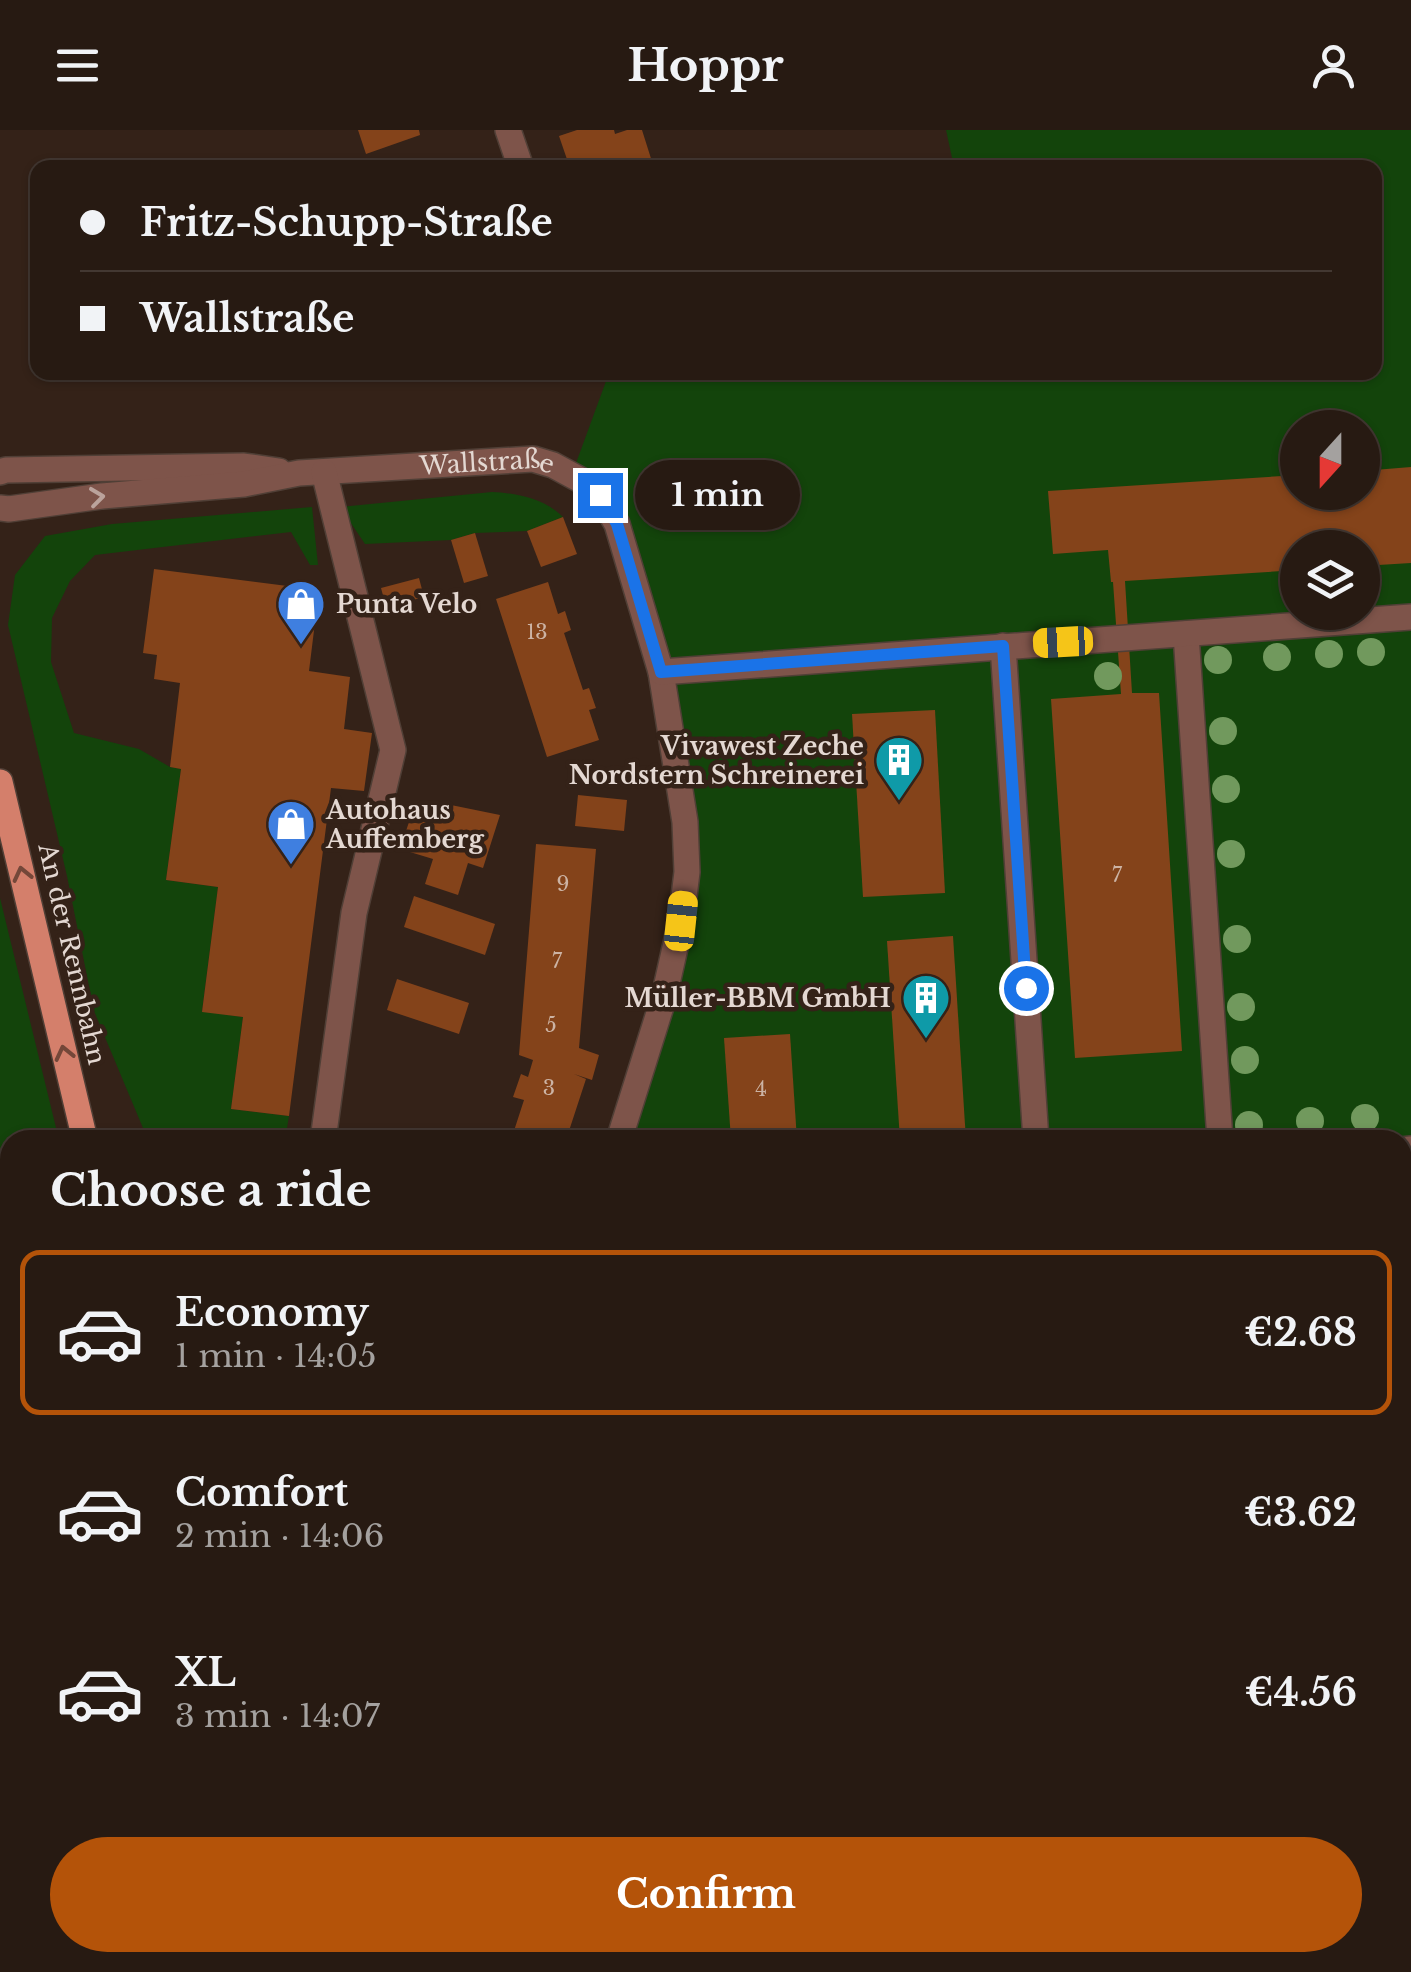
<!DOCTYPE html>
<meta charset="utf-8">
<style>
body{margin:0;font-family:"Libre Baskerville",serif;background:#332720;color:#f1f3f6;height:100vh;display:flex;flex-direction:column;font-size:38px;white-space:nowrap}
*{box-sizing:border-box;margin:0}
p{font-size:32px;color:#a4a19f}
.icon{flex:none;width:55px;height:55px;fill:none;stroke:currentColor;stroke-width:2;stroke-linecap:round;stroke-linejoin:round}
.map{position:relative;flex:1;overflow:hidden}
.side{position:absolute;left:0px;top:1000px;width:1412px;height:842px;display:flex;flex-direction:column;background:#271a12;border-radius:30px 30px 0 0;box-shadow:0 2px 8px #0004,0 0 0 2px #433832}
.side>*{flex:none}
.hud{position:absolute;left:30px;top:30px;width:1352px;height:220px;border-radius:20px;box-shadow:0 2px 8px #0004,0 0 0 2px #433832;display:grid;align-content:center;height:220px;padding:0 50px;background:#271a12}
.needle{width:65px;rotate:201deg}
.buttons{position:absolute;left:1280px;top:280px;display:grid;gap:20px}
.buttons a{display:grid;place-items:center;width:100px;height:100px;border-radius:50%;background:#271a12;box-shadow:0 2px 8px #0004,0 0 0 2px #433832;font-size:50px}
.end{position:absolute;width:45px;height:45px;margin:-22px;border:12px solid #1a73e8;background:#fff;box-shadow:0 0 0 5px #fff}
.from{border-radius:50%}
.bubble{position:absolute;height:70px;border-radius:35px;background:#271a12;box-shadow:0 2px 8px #0004,0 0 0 2px #433832;font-size:32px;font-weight:800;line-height:70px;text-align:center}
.car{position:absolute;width:30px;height:60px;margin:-30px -15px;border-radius:12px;box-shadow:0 0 8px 2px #0007;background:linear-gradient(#f5c518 24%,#345 0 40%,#f5c518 0 76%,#345 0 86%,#f5c518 0)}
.hud b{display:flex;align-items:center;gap:35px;height:95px;font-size:38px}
.hud b+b{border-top:2px solid #433832}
.hud i{width:25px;height:25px;background:#f1f3f6}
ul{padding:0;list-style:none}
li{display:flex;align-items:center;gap:30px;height:165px;margin:0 20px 15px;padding:0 30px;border:5px solid transparent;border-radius:20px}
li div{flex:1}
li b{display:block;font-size:38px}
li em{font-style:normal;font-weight:800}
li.selected{border-color:#b45309}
li>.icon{width:90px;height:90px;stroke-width:1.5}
h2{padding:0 50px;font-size:45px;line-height:120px}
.action{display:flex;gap:20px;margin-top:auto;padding:20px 50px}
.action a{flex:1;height:115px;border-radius:60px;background:#b45309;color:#fff;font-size:40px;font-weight:800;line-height:115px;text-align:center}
header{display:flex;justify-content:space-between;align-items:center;height:130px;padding:0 50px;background:#271a12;font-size:45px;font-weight:800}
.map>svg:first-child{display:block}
.built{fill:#41291c}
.green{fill:#13440b;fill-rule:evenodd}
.building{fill:#84431a}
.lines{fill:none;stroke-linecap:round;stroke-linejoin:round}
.minor-casing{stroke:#503f36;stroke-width:28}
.major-casing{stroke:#503f36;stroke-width:28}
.minor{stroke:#7e544a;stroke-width:25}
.major{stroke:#d47f6b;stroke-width:25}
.rail-casing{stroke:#a4958e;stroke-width:11}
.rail{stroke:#342218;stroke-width:8;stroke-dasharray:22;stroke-linecap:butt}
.tree{fill:#71995d}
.oneway{stroke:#bba39c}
.oneway2{stroke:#744739}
.route{stroke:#1a73e8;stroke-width:12}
.labels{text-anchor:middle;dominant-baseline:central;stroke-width:9;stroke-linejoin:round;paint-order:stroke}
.number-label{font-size:20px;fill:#ccb3a4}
.street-label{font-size:25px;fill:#e4d8d2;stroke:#342218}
.poi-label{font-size:25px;font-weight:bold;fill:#e4d8d2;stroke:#342218;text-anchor:start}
</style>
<header><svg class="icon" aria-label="menu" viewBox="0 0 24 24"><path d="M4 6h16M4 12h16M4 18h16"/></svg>Hoppr<svg class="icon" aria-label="person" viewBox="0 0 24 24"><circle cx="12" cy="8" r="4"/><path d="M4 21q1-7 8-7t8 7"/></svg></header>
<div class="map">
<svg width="1411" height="1842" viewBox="0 0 1411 1842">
<rect width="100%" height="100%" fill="#342218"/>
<path class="built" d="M1411,1409v83l-8,1 -1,-83z"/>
<g class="green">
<path d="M946,0h465v1409l-8,1 -1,-400h-783l45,-143 21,-175 -68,-298 -45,-50 37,-101 766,-1v-204l-421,-1zM1298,298h64v64h-64zM1298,418h64v64h-64z"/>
<path d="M492,362c25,1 53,7 71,25l-36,14 -52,2 -24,7 -86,4 -25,-37z"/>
<path d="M312,377l6,58h-8l-19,-33 -196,23 -25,26 -18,37 -1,44 23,71 65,16 31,18 11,2 -15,111 52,7 -16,124 41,6 -12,92 58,7 -4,24h-137l-54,-129 -27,-135 -59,-251 7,-50 30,-39 67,-12z"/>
<path d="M0,768l59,242h-49v60l-10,-38z"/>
<path d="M1411,1492v48h-8v-47z"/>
<path d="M195,1833h58l3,9h-58z"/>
</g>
<g class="building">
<path d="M358,0h61l1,5 -54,19z"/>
<path d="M577,0h37l1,4 12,-4h15l12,38h-84l-11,-32z"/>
<path d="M1411,337v96l-49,3v-18h-64v22l-173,11 7,112h27l23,358 -107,7 -24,-359 70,-5 -8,-112h-2l-3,-32 -55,4 -5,-63 250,-16v17h64v-21z"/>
<path d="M563,387l14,37 -36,13 -14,-36z"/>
<path d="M475,403l13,43 -24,7 -13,-43z"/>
<path d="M154,439l165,21 -10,81 41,6 -6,52 28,4 -8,58 -33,-3 -42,328 -58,-7 12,-92 -41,-5 16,-125 -52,-7 15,-111 -11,-2 10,-84 -26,-4 3,-24 -14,-2z"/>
<path d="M419,448l5,19 -22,6 2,7 -16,4 -7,-26z"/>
<path d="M548,452l10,32 7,-3 6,19 -7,3 19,57 6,-2 7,20 -7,2 10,30 -52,17 -51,-158z"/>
<path d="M935,580l10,183 -82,4 -11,-183z"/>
<path d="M578,665l49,5 -3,31 -49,-5z"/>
<path d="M416,671l33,11 2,-7 49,10 -17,53 -15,-5 -10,32 -33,-11 8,-25 -33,-10z"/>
<path d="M536,714l60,5 -17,199 20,7 -7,25 -18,-6 12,5 -20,61h-55l13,-40 -11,-3 8,-23 7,3 5,-17 -14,-5z"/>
<path d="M414,766l81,28 -10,31 -81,-28z"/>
<path d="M953,806l13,204h-66l-13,-199z"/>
<path d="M397,849l72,24 -10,31 -72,-24z"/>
<path d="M790,904l7,106h-66l-7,-102z"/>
<path d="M1411,1228v91l-9,1v-90z"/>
<rect x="1402" y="1700" width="9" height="50"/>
<path d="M531,1832h54l4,10h-55z"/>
<path d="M1180,1832h155l13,3 -1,7h-169z"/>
</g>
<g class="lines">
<g class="minor-casing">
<g id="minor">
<path d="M508,0l13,38"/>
<path d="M0,342l6,-2 238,-4 35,5"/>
<path id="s1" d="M0,378l9,1 93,-13 142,-12 55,-11 234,-14 20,6 35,19 12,11 17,29 44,148 24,150 2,50 -6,49 -17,76 -45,143"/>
<path d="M1186,504l34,506"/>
<path d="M1003,516l33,494"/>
<path d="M661,542l750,-55"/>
<path d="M323,1010l31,-227 39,-163 -69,-278"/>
<path d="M1402,1020l9,-1"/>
<path d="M1402,1335l9,-1"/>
<path d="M0,1451l10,-8"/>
<path d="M0,1540l10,3"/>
<path d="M1402,1575h9"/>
<path d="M0,1616l10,3"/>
<path d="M1402,1618l9,-1"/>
<path d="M474,1842v-10"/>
</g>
</g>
<g class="major-casing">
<g id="major">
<path d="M0,652l85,358"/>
<path d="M0,1181l10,44"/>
<path d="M171,1832l3,10"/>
<path d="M295,1832l3,10"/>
</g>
</g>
<use href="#minor" class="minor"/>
<use href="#major" class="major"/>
<g class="rail-casing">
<g id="rail">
<path d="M0,1333l10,4"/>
<path d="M0,1359l10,4"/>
<path d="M1402,1440l9,-1"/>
<path d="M1402,1469l9,-1"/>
</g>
</g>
<use href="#rail" class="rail"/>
</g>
<g class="tree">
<circle cx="1371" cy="522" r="14"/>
<circle cx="1329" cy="524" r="14"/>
<circle cx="1277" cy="527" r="14"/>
<circle cx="1218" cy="530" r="14"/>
<circle cx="1108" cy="546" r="14"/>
<circle cx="1223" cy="601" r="14"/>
<circle cx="1226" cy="659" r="14"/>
<circle cx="1231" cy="724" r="14"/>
<circle cx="1237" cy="809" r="14"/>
<circle cx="1241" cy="877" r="14"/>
<circle cx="1245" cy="930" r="14"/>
<circle cx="1365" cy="988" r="14"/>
<circle cx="1310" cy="991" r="14"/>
<circle cx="1249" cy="995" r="14"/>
</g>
<defs><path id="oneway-chevron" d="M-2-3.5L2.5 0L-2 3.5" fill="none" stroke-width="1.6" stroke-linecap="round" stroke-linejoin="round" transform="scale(2.5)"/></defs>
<use class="oneway" href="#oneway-chevron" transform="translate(97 367) rotate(-7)"/>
<g class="oneway2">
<use href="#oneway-chevron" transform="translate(22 744) rotate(-103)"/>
<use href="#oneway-chevron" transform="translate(64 923) rotate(-103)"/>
</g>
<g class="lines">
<path class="route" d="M600,365l17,29 44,148 342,-26 23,342"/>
</g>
<defs>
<g id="shop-pin" transform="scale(2.5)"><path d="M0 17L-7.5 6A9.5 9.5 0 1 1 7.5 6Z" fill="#3f7fe0" stroke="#342218"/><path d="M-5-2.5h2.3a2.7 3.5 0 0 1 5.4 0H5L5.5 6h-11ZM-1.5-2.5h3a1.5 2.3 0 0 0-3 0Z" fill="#fff"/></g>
<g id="building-pin" transform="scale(2.5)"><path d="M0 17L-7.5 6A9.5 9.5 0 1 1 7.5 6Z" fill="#0f9aa8" stroke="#342218"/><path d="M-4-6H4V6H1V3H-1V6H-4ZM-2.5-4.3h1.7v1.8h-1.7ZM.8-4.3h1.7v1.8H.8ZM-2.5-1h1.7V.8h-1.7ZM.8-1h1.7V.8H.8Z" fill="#fff"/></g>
</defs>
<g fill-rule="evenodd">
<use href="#shop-pin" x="301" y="474"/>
<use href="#building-pin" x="899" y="630"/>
<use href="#shop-pin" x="291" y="694"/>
<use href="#building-pin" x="926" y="868"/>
</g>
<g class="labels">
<g class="number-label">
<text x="537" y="502">13</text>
<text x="1117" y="745">7</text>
<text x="563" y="754">9</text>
<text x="557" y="831">7</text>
<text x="551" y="895">5</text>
<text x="549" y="958">3</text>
<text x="761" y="959">4</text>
</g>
<g class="street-label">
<text stroke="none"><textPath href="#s1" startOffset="490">Wallstraße</textPath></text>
<text transform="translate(72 824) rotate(77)">An der Rennbahn</text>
</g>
<g class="poi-label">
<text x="336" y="474">Punta Velo</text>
<text x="864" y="616" text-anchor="end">Vivawest Zeche<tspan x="864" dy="29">Nordstern Schreinerei</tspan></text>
<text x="326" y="680">Autohaus<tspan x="326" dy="29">Auffemberg</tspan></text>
<text x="891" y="868" text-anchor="end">Müller-BBM GmbH</text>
</g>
</g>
</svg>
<div class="buttons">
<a><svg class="needle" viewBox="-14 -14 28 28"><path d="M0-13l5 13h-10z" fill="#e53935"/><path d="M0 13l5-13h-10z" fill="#a4a19f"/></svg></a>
<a><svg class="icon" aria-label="layers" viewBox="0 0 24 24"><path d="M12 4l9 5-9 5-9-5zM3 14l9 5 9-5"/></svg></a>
</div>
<i class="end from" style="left:1026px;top:858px"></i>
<i class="end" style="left:600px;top:365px"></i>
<div class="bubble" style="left:635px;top:330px;width:165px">1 min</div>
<i class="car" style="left:1063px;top:512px;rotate:267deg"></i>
<i class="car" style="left:681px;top:791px;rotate:6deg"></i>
<div class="hud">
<b><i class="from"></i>Fritz-Schupp-Straße</b>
<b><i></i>Wallstraße</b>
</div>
<section class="side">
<h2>Choose a ride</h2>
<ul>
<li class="selected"><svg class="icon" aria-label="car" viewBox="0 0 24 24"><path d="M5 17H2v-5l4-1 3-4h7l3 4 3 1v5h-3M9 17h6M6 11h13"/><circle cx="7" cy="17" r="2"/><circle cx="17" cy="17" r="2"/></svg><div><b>Economy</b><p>1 min · 14:05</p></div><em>€2.68</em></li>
<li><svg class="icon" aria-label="car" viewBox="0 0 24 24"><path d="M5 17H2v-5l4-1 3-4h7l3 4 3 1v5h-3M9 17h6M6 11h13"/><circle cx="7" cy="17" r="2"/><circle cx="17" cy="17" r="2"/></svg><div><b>Comfort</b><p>2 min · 14:06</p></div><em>€3.62</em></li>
<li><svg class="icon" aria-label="car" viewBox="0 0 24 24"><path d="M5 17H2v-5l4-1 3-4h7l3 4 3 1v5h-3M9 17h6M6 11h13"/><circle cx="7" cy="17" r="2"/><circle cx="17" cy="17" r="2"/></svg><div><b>XL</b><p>3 min · 14:07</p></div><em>€4.56</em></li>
</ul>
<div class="action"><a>Confirm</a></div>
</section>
</div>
